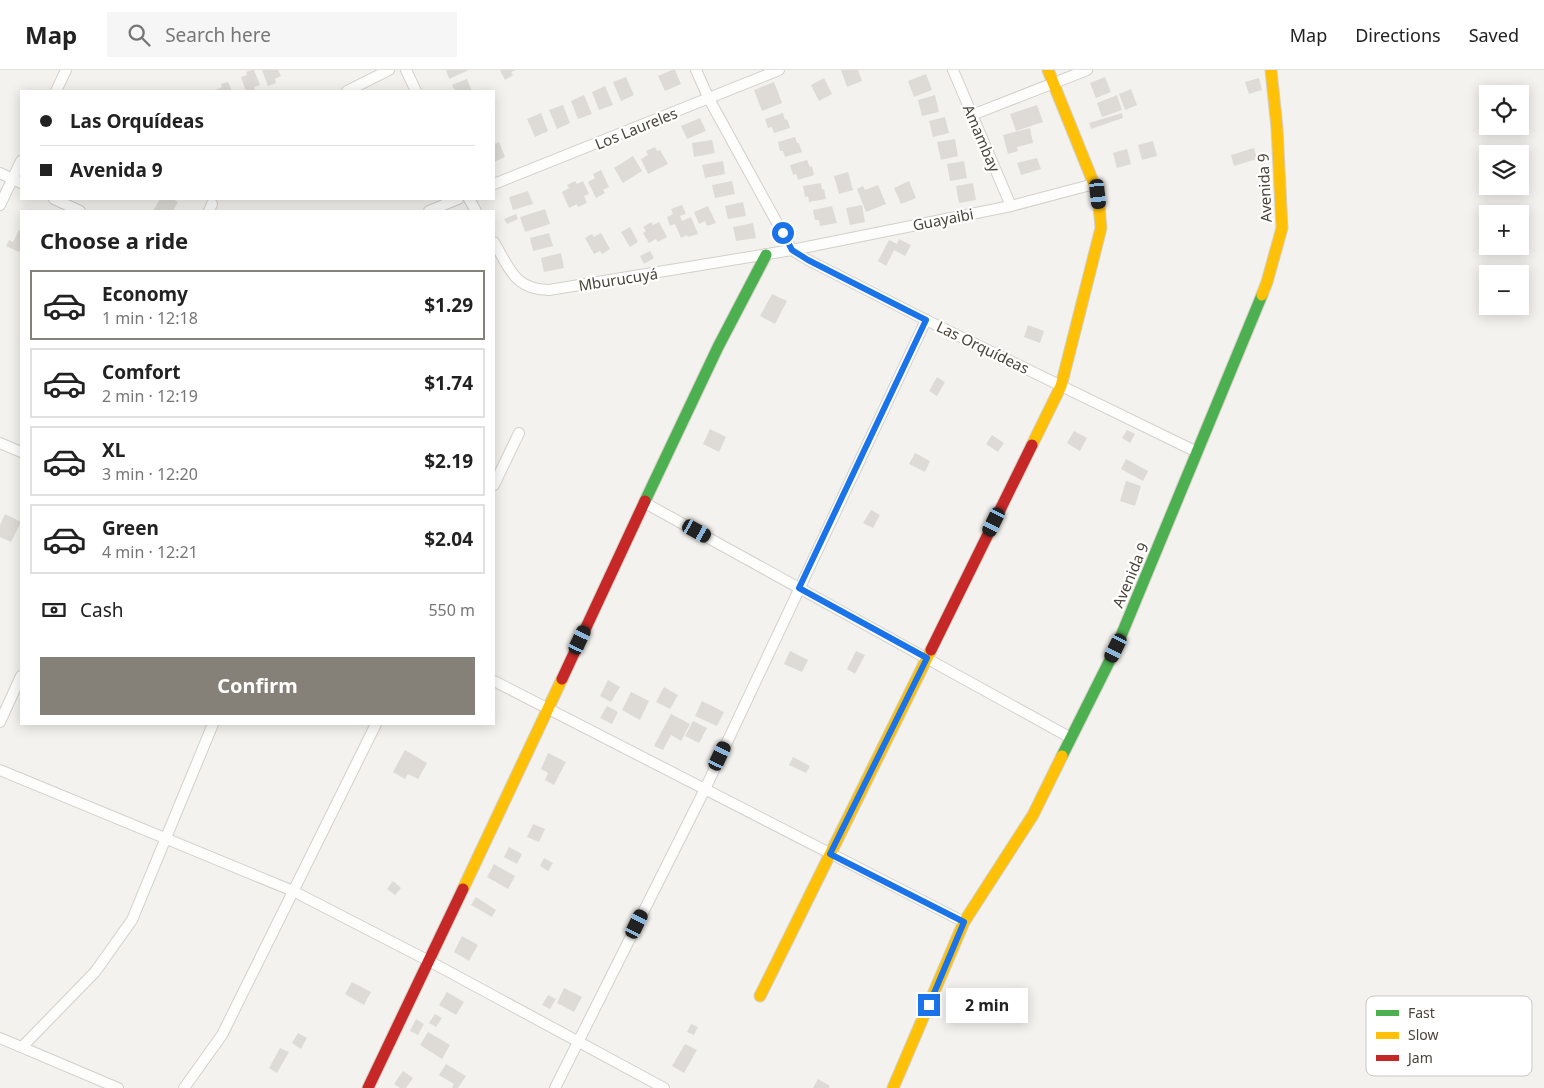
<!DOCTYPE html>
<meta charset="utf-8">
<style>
body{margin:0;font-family:"Noto Sans",sans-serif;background:#f6f6f6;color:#222;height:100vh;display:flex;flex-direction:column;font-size:19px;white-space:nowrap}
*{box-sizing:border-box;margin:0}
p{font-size:16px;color:#767676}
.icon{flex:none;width:28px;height:28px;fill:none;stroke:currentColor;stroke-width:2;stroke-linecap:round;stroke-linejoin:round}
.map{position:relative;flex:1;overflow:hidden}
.drawer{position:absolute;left:20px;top:140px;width:475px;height:515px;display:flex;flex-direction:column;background:#fff;border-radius:0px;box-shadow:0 2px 12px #0003}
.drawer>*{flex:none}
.top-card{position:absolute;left:20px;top:20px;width:475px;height:110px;border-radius:0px;box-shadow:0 2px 12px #0003;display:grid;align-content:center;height:110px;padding:0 20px;background:#fff}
.fabs{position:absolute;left:1479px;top:15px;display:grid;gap:10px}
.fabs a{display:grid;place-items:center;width:50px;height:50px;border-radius:0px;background:#fff;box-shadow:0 2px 12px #0003;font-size:25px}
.end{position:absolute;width:22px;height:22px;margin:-11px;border:6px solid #1a73e8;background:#fff;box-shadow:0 0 0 2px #fff}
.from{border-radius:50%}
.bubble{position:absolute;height:35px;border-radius:0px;background:#fff;box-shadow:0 2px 12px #0003;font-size:16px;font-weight:700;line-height:35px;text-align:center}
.car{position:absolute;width:15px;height:30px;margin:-15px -8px;border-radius:6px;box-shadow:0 0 4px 1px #0007;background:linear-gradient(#222 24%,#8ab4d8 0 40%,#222 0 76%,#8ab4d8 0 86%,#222 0)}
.top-card b{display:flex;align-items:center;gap:18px;height:48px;font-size:19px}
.top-card b+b{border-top:1px solid #e0e0e0}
.top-card i{width:12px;height:12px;background:#222}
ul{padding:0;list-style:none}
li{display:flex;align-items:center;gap:15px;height:70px;margin:0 10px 8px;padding:0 10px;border:2px solid #e0e0e0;border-radius:0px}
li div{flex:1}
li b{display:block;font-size:19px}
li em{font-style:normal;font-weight:700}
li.active{border-color:#868178}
li>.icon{width:45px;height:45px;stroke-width:1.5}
h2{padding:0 20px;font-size:22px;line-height:60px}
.pay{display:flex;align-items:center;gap:12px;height:55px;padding:0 20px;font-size:19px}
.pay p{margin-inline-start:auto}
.primary-button{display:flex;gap:10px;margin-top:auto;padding:10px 20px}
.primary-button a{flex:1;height:58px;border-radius:0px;background:#868178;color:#fff;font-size:20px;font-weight:700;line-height:58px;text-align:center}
header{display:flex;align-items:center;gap:30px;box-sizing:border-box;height:70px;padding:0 25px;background:#fff;border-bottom:1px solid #e0e0e0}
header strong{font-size:24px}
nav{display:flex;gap:28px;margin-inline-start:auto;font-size:18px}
.search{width:350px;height:45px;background:#f6f6f6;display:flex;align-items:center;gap:12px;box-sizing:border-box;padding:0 18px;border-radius:0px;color:#767676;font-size:19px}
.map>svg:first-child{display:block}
.building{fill:#dedbd6}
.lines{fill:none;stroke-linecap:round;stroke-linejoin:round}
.street-casing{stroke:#d2d0cb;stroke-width:12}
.fast-casing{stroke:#d3cfc5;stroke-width:13}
.slow-casing{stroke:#d3cfc5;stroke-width:13}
.jam-casing{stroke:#d3cfc5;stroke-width:13}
.street{stroke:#fdfdfc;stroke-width:10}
.fast{stroke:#4caf50;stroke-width:11}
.slow{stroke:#ffc107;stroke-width:11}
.jam{stroke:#c62828;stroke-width:11}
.route{stroke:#1a73e8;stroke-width:6}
.labels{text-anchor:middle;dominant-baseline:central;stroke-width:4.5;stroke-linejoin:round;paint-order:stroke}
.street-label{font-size:15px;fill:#4b4439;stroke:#fff}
.key{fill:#fff;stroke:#c9c7c4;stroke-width:1}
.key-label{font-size:14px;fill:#4b4439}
</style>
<header>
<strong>Map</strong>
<div class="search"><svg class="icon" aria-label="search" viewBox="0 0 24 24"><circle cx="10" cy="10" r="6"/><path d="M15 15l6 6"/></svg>Search here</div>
<nav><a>Map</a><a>Directions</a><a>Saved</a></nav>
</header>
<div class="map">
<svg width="1544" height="1018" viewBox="0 0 1544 1018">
<rect width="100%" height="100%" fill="#f4f2ee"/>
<g class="building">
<path d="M252,0h2l6,15 -6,2 1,4h-9l-5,-14 6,-2 -1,-3z"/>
<path d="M262,0h16l3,6 -6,3 1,4 -8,3z"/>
<path d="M446,0h23l-20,9z"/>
<path d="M500,0h16l-5,2 2,3 -8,5z"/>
<path d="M672,0h3l6,14 -16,7 -7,-15z"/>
<path d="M841,0h17l4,11 -15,6z"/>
<path d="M926,4l6,16 -18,7 -6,-16z"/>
<path d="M626,7l8,18 -13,6 -8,-19z"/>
<path d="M1105,7l6,15 -15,6 -6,-15z"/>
<path d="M824,8l8,16 -13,7 -8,-16z"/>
<path d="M1259,8l3,12 -13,4 -4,-12z"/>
<path d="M467,9l5,12h-17l-3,-6z"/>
<path d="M228,12l4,9h-16v-1l6,-3 -1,-3z"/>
<path d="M774,12l8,21 -20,8 -8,-21z"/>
<path d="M605,16l8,19 -14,5 -7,-18z"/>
<path d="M1131,19l6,16 -12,5 -6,-16z"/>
<path d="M584,25l8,19 -14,5 -7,-18z"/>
<path d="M935,25l4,17 -17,4 -4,-16z"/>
<path d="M1117,25l5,15 -20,7 -5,-14z"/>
<path d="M563,35l7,18 -13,6 -8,-19z"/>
<path d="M1037,35l6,17 -27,9 -6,-17z"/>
<path d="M541,43l7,18 -13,6 -8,-18z"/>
<path d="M783,43l2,7 2,-1 3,9 -16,5 -2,-6 -4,1 -3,-9z"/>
<path d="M1122,43l1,5 -32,11 -2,-6z"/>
<path d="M945,47l4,16 -16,4 -4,-16z"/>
<path d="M700,48l6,13 -19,8 -6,-13z"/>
<path d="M1030,58l3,15 -16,4 1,4 -10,3 -5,-19z"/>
<path d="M795,67l2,6h2l3,9 -17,5 -2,-6h-3l-2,-9z"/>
<path d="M955,69l3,17 -17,4 -4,-18z"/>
<path d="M712,70l3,13 -21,4 -2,-14z"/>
<path d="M1153,71l4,15 -15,4 -4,-15z"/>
<path d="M499,72l6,15 -11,5v-18z"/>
<path d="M655,77l2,4 3,-1 8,14 -20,10 -7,-15 7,-4 -2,-4z"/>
<path d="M1254,78l3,11 -23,7 -3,-11z"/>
<path d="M1127,79l4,15 -14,4 -4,-15z"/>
<path d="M633,86l9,15 -19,12 -9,-15z"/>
<path d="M1037,88l4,11 -20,6 -4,-12z"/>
<path d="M807,90l3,7 2,-1 2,9 -16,5 -2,-6 -3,1 -3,-10z"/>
<path d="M723,91l2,13 -20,4 -3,-13z"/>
<path d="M964,91l3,17 -17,3 -3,-17z"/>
<path d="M601,100l8,17 -6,3 2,3 -9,5 -8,-16 7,-4 -2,-4z"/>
<path d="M848,102l5,18 -14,4 -5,-18z"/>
<path d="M575,111l2,3 6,-3 6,13 -5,2 3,7 -9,4 -1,-3 -8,4 -7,-16 7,-4 -2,-3z"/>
<path d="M732,111l3,13 -20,4 -3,-13z"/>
<path d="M909,111l7,17 -15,6 -7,-16z"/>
<path d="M821,113l1,7 2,-1 2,10 -17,3 -1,-6 -3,1 -2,-11z"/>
<path d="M973,113l3,17 -17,3 -3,-17z"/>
<path d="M878,115l8,19 -20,8 -9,-23 6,-3 2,4z"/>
<path d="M528,121l5,13 -20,6 -4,-13z"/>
<path d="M160,129h13l5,3 -5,9h-20z"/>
<path d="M743,132l3,14 -18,3 -3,-13z"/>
<path d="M682,135l4,9 -6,2 2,5 9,-4 7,17 -10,3 -1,-2 -6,3 -6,-14 -5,2 -3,-9 6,-3 -2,-5z"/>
<path d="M862,135l3,17 -15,3 -4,-17z"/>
<path d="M708,136l8,17 -9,3 -2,-5 -6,3 -5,-12z"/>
<path d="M832,136l5,17 -17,3 -1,-6h-4l-2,-10z"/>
<path d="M545,139l5,15 -25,8 -5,-15z"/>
<path d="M516,144l2,5 -11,5 -3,-5z"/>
<path d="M651,152l2,3 6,-3 8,15 -9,5 -2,-3 -7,4 -6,-10 3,-2 -3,-4z"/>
<path d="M753,153l3,15 -20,3 -3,-14z"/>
<path d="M630,157l8,15 -8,5 -9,-15z"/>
<path d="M19,160l2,1v22l-15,-7 3,-6 4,2z"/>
<path d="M549,163l4,13 -20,5 -3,-13z"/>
<path d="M601,163l9,16 -8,5 -2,-3 -6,3 -9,-16 7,-4 2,3z"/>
<path d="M899,169l12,6 -6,11 -11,-6 -8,16 -8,-5 11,-21 8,4z"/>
<path d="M650,181l4,7 -10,6 -4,-8z"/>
<path d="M561,183l3,15 -20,4 -3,-14z"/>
<path d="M772,224l15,7 -12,23 -15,-8z"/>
<path d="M1028,255l16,6 -4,12 -16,-6z"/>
<path d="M937,307l8,5 -8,14 -8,-5z"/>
<path d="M710,359l16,8 -7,15 -16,-8z"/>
<path d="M1127,360l8,4 -5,9 -8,-5z"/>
<path d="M1074,361l13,7 -7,13 -13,-8z"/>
<path d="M992,365l12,8 -6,9 -12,-8z"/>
<path d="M915,383l15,8 -5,11 -16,-8z"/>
<path d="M1126,389l22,12 -5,10 -22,-12z"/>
<path d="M1126,411l15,5 -6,20 -15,-5z"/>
<path d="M871,440l9,5 -7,13 -10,-5z"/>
<path d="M5,444l16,8 -10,20 -11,-5v-12z"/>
<path d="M790,581l18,9 -6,12 -18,-8z"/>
<path d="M856,581l9,4 -10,19 -8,-5z"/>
<path d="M608,610l12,7 -9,15 -11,-6z"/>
<path d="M664,617l14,8 -8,14 -14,-7z"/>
<path d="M631,622l18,9 -9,19 -18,-10z"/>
<path d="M702,631l22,11 -7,14 -22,-10z"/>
<path d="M607,636l11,6 -6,12 -12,-6z"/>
<path d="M671,644l19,10 -9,17 -10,-6 -8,15 -9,-4z"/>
<path d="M693,651l14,7 -8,15 -14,-7z"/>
<path d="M405,680l22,13 -9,16 -10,-5 -3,5 -12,-7z"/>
<path d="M548,683l18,9 -12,23 -9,-5 3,-7 -7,-4z"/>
<path d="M793,687l17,9 -4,7 -17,-8z"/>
<path d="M533,754l12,5 -6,13 -12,-5z"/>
<path d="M509,777l13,7 -5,10 -13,-7z"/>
<path d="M544,788l9,5 -5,8 -8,-5z"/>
<path d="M494,794l21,12 -7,13 -21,-12z"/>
<path d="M393,811l8,7 -6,7 -8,-6z"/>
<path d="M476,827l20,13 -4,7 -21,-12z"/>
<path d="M462,866l16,9 -9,16 -15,-9z"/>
<path d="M352,912l19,10 -7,13 -19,-11z"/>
<path d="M564,918l18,9 -8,15 -17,-9z"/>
<path d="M447,922l17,10 -8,13 -17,-10z"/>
<path d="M548,925l8,4 -6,10 -8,-4z"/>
<path d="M435,944l7,4 -6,9 -7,-4z"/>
<path d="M416,949l8,5 -6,11 -8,-4z"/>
<path d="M691,954l7,3 -4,8 -7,-3z"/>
<path d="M428,962l22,13 -8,14 -22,-14z"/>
<path d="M298,963l9,5 -6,11 -9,-6z"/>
<path d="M685,974l12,6 -13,23 -12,-7z"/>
<path d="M280,978l9,4 -12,21 -8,-5z"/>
<path d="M446,994l20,12 -8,12h-6l2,-4 -15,-9z"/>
<path d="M403,1001l10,7 -7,10h-6l-6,-4z"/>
<path d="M818,1009l12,7 -1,2h-16z"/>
</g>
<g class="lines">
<g class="street-casing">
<g id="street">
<path d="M406,0l10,21"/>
<path d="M696,0l13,29 83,151 16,10 118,60 271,132"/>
<path d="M953,0l58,136"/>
<path d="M56,21l10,-21"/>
<path d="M347,21l42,-21"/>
<path d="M972,45l115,-45"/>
<path d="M0,103l21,10"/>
<path d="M494,114l285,-114"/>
<path d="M54,129l26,12"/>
<path d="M469,129l7,12"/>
<path d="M0,135l21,-44"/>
<path d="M209,141l3,-7"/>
<path d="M429,141l29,-12"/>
<path d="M494,172c16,27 20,47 55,48l243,-40 219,-44 83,-22"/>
<path d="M0,373l21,9"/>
<path d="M494,415l25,-52"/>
<path d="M645,433l426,235"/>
<path d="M494,611l470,241"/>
<path d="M0,652l21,-46"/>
<path d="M0,700l293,121 136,70 235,127"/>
<path d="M0,968l118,50"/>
<path d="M22,977l73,-75 37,-52 81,-196"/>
<path d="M184,1018l38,-53 154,-311"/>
<path d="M555,1018l150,-299 221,-469"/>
</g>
</g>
<g class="fast-casing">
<g id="fast">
<path d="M645,431l73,-154 48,-92"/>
<path d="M1062,686l54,-108 146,-353"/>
</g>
</g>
<g class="slow-casing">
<g id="slow">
<path d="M1262,225l5,-13 15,-54 -5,-100 -6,-58"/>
<path d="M1032,375l29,-59 40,-158 -3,-34 -50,-124"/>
<path d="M463,819l99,-210"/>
<path d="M760,926l171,-346"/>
<path d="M893,1018l71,-166 69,-107 29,-59"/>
</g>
</g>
<g class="jam-casing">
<g id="jam">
<path d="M931,580l101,-205"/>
<path d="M562,609l83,-178"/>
<path d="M368,1018l95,-199"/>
</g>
</g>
<use href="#street" class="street"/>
<use href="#fast" class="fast"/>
<use href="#slow" class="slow"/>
<use href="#jam" class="jam"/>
</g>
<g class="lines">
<path class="route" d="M783,163l9,17 16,10 118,60 -127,268 128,70 -97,196 134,68 -35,83"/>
</g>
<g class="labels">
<g class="street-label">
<text transform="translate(636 58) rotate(-22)">Los Laureles</text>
<text transform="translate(982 68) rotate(67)">Amambay</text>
<text transform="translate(1264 118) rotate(-93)">Avenida 9</text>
<text transform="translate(943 149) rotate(-11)">Guayaibi</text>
<text transform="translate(618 209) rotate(-9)">Mburucuyá</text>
<text transform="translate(983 277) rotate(26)">Las Orquídeas</text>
<text transform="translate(1130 505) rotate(-67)">Avenida 9</text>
</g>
</g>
<rect x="1366" y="926" width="166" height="80" rx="8" class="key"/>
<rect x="1376" y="940" width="23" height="6" fill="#4caf50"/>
<rect x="1376" y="962" width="23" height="7" fill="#ffc107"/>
<rect x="1376" y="985" width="23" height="6" fill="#c62828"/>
<g class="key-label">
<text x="1408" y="948">Fast</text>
<text x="1408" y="970">Slow</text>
<text x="1408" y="993">Jam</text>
</g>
</svg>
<div class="fabs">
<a><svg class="icon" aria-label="locate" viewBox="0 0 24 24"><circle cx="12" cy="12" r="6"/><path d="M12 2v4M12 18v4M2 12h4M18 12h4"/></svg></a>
<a><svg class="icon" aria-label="layers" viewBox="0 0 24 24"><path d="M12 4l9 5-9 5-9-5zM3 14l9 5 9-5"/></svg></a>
<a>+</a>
<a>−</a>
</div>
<i class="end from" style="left:783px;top:163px"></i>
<i class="end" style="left:929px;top:935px"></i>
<div class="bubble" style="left:946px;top:918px;width:82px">2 min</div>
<i class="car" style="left:1098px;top:124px;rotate:174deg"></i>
<i class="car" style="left:994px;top:452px;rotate:206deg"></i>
<i class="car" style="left:697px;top:461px;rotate:119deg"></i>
<i class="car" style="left:580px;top:570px;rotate:25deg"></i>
<i class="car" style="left:1116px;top:578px;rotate:206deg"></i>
<i class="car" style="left:720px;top:686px;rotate:25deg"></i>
<i class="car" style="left:637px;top:854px;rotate:26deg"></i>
<div class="top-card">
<b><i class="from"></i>Las Orquídeas</b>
<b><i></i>Avenida 9</b>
</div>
<section class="drawer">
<h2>Choose a ride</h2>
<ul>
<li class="active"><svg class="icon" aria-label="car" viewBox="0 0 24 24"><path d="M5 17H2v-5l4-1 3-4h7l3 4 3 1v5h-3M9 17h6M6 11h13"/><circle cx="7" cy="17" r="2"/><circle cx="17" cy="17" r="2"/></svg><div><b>Economy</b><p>1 min · 12:18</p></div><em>$1.29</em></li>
<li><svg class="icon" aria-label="car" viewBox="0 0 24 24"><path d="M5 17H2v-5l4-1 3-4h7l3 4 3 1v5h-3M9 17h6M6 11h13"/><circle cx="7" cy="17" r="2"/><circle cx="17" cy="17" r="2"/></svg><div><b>Comfort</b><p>2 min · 12:19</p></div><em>$1.74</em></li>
<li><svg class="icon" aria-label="car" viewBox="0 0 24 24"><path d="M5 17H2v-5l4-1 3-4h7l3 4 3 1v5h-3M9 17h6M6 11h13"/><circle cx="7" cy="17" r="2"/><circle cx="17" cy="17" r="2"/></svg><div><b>XL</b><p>3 min · 12:20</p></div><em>$2.19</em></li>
<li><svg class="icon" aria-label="car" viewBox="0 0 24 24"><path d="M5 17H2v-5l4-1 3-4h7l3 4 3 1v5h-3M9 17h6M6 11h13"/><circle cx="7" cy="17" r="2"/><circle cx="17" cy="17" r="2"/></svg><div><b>Green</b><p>4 min · 12:21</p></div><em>$2.04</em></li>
</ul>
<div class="pay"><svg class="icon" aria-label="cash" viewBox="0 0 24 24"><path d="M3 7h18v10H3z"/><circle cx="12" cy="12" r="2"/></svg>Cash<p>550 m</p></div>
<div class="primary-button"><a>Confirm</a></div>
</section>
</div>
